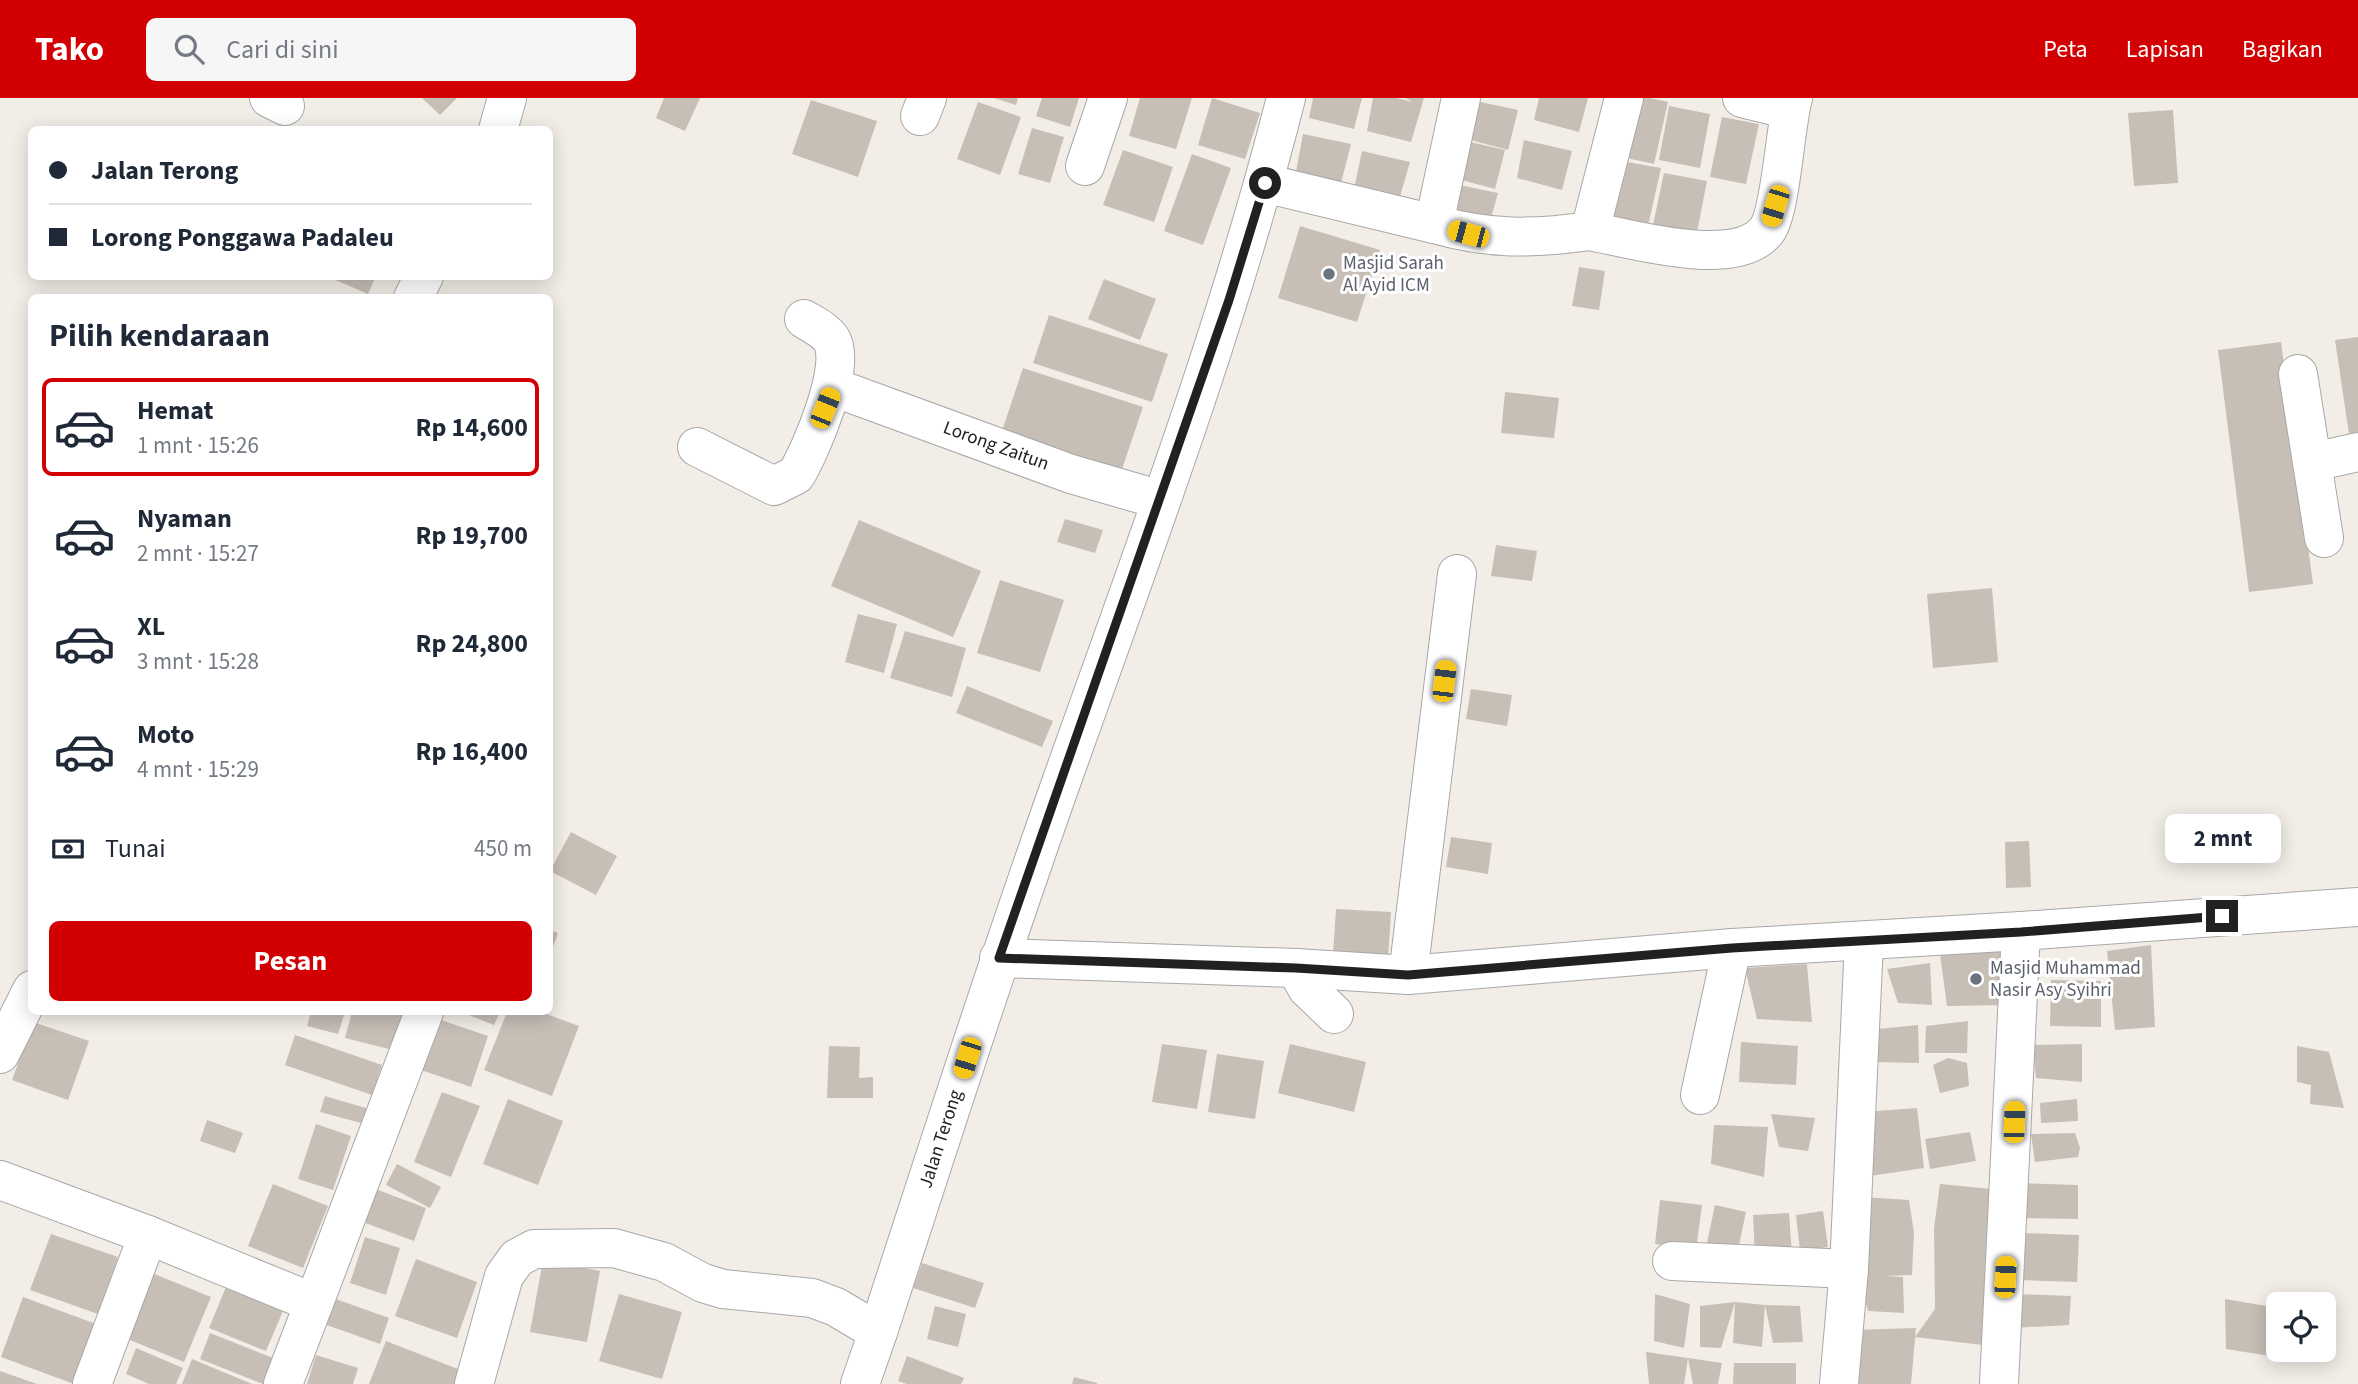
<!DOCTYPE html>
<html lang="id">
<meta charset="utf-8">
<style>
body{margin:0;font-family:"Source Sans 3",sans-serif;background:#f6f6f7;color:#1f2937;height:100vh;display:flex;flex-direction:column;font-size:26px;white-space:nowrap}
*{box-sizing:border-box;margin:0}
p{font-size:23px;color:#747a83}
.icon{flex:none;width:38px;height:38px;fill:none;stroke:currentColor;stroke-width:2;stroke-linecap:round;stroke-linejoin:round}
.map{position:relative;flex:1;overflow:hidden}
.drawer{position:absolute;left:28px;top:196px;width:525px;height:721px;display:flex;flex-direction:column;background:#fff;border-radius:10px;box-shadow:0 4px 18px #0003}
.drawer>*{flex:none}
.guide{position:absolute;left:28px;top:28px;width:525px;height:154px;border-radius:10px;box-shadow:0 4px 18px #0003;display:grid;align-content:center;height:154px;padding:0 21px;background:#fff}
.tools{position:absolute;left:2266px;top:1194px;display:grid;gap:14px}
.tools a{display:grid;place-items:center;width:70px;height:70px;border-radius:10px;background:#fff;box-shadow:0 4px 18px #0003;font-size:35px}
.end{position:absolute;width:32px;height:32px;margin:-16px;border:9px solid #212121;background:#fff;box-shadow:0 0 0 4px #fff}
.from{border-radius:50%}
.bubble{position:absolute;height:49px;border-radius:10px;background:#fff;box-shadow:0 4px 18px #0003;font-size:23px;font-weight:700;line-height:49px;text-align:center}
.car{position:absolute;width:21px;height:42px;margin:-21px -10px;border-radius:9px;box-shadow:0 0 5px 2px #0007;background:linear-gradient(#f5c518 24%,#345 0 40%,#f5c518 0 76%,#345 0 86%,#f5c518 0)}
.guide b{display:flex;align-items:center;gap:24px;height:66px;font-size:26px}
.guide b+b{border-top:2px solid #e0e1e3}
.guide i{width:18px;height:18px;background:#1f2937}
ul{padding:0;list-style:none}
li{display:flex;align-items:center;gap:21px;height:98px;margin:0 14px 10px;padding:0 7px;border:4px solid transparent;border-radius:10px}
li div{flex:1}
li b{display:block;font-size:26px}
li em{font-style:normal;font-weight:700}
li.selected{border-color:#d20002}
li>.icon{width:63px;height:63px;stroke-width:1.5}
h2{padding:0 21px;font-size:32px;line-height:84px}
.pay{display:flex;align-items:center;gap:18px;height:77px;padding:0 21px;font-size:26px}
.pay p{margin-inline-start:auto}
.action{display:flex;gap:14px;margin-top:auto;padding:14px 21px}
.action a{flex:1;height:80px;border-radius:10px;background:#d20002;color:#fff;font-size:28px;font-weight:700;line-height:80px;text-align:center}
header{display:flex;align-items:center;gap:42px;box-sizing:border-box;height:98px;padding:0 35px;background:#d20002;color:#fff}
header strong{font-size:33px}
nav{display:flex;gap:38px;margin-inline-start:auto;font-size:24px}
.search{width:490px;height:63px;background:#f6f6f7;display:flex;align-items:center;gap:18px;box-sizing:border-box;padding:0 24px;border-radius:10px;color:#747a83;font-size:26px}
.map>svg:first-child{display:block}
.building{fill:#c7beb6}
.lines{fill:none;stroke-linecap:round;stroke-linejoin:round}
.minor-casing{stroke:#a8a8a8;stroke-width:40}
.minor{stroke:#fff;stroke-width:38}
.route{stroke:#212121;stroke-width:9}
.worship-dot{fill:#6b7280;stroke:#fff;stroke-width:2.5}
.labels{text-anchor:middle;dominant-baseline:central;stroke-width:6;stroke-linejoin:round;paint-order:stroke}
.worship-label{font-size:19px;fill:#5b616d;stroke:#fff;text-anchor:start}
.street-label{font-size:19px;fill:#212121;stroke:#fff}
</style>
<header>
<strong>Tako</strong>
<div class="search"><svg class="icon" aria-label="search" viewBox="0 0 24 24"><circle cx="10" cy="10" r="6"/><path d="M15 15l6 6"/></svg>Cari di sini</div>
<nav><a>Peta</a><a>Lapisan</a><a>Bagikan</a></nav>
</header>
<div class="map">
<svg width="2358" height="1286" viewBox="0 0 2358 1286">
<rect width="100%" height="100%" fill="#f2eee7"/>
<g class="building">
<path d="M422,0h35l-17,17z"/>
<path d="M664,0h36l-15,33 -29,-13z"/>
<path d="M994,0h24l-2,7z"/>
<path d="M1042,0h37l-9,29 -34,-11z"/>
<path d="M1140,0h52l-16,51 -47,-13z"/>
<path d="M1212,0l48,15 -15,46 -47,-14z"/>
<path d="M1313,0h49l-8,31 -45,-11z"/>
<path d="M1373,0h23l17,4 -8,-4h19l-13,44 -44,-11z"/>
<path d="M1539,0h49l-9,34 -45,-12z"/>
<path d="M1625,0h25l18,4 -14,62 -41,-9z"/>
<path d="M811,2l66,21 -19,56 -66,-23z"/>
<path d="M1471,2l47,10 -10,40 -45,-12z"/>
<path d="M978,4l43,15 -21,58 -43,-16z"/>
<path d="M1669,8l41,8 -10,54 -41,-8z"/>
<path d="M2173,12l5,73 -44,3 -6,-73z"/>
<path d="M1722,19l37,7 -13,60 -36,-7z"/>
<path d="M1032,30l32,9 -14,46 -32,-9z"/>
<path d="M1303,36l48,10 -10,39 -45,-11z"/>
<path d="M1457,41l48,11 -10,39 -45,-12z"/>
<path d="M1524,42l48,11 -10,39 -45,-12z"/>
<path d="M1123,52l50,17 -19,55 -51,-17z"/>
<path d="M1362,53l48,11 -11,38 -45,-11z"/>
<path d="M1192,56l39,14 -28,77 -39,-14z"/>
<path d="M1616,62l45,8 -15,67 -42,-9z"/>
<path d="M1664,75l43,8 -13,67 -44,-9z"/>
<path d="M1450,85l48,10 -11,39 -44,-12z"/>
<path d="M1300,128l80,24 -23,72 -79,-24z"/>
<path d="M1579,169l26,4 -6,39 -27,-4z"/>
<path d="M326,178h50l-8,18z"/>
<path d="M1104,181l52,20 -16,41 -52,-21z"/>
<path d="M1049,217l119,39 -16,48 -119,-39z"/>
<path d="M2358,239v95l-9,2 -14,-94z"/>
<path d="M2281,244l32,242 -64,8 -31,-242z"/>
<path d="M1023,270l120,39 -23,68 -120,-38z"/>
<path d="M1505,294l54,6 -5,40 -53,-5z"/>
<path d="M1065,421l38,11 -8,23 -38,-11z"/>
<path d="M859,422l122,51 -28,66 -122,-51z"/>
<path d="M1496,447l41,6 -5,30 -41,-5z"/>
<path d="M1000,482l64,20 -24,72 -63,-19z"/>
<path d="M1992,490l6,74 -65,6 -6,-74z"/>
<path d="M858,516l39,10 -13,49 -39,-11z"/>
<path d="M905,533l61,17 -14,49 -62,-19z"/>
<path d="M967,588l86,35 -11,26 -86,-34z"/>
<path d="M1471,591l41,6 -5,31 -41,-7z"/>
<path d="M571,734l46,24 -21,39 -46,-24z"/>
<path d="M1451,739l41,6 -4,31 -42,-7z"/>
<path d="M2029,743l2,46 -25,1 -1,-46z"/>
<path d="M1336,811l55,3 -3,47 -55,-4z"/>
<path d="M550,832l8,3 -8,22z"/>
<path d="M2151,847l4,82 -40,3 -8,-79z"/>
<path d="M2010,853l-4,54 -59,1 -7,-52z"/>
<path d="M1930,865l2,42 -34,-2 -11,-34z"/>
<path d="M1807,866l5,58 -55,-3 -12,-51z"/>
<path d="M2051,882l50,1v46l-51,-1z"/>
<path d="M311,914h34l-7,22 -31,-8z"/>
<path d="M352,914h51l-10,38 -48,-12z"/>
<path d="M461,914h39l-6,13z"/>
<path d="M507,914h34l38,14 -27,70 -68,-26z"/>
<path d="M438,921l50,17 -17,51 -50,-17z"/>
<path d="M1968,923l-1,32h-42l1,-27z"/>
<path d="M33,924l56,19 -21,59 -56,-20z"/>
<path d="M1918,927l1,38 -44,-1 3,-33z"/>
<path d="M295,937l87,30 -10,30 -87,-30z"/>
<path d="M1741,944l57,4 -2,39 -57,-3z"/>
<path d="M1162,946l45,6 -10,59 -45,-7z"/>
<path d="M1290,946l76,18 -12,50 -76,-19z"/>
<path d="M2082,946v38l-46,-4 -3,-33z"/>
<path d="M829,948l31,1 -1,31 14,-1v21h-46z"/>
<path d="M2297,948l32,6 15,56 -34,-4 1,-19 -14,-3z"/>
<path d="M1217,956l47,7 -9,58 -47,-7z"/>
<path d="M1948,960l19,5 2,23 -29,7 -7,-28z"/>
<path d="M442,994l38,14 -29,71 -37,-15z"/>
<path d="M325,998l51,15 -4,15 -52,-14z"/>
<path d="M508,1001l55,22 -25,64 -55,-21z"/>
<path d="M2077,1001l1,22 -37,2 -1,-20z"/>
<path d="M1917,1010l7,60 -54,8 -8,-64z"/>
<path d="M1771,1016l44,4 -7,33 -29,-4z"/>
<path d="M207,1022l36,13 -8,20 -35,-12z"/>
<path d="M316,1026l35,12 -18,54 -35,-11z"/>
<path d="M1714,1027l54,2 -4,50 -53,-13z"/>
<path d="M1970,1034l6,29 -46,8 -5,-30z"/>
<path d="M2075,1035l5,15 -2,9 -43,5 -4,-28z"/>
<path d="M397,1066l44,23 -11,21 -44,-23z"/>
<path d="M2017,1085l61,2v34l-62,-1z"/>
<path d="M273,1086l55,22 -25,62 -55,-22z"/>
<path d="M1940,1086l52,5 -9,156 -68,-8 20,-28 -1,-81z"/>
<path d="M370,1089l56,21 -12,33 -57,-21z"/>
<path d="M1863,1099l46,3 5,33 -2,42 -28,1 19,1 1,36 -36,-2 -10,-35z"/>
<path d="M1660,1102l42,5 -6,45 -41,-6z"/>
<path d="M1715,1107l31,7 -10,47 -31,-7z"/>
<path d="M1823,1113l5,36 -28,4 -4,-36z"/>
<path d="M1789,1115l3,42 -37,2 -2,-42z"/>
<path d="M2022,1135l57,2 -2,47 -57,-2z"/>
<path d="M51,1136l67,23 -20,57 -68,-24z"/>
<path d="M365,1139l35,11 -14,47 -36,-12z"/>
<path d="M416,1161l61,23 -20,56 -62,-22z"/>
<path d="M543,1162l57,11 -13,71 -57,-10z"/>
<path d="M922,1165l62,20 -9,25 -62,-20z"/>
<path d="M152,1175l59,24 -27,65 -59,-24z"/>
<path d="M226,1189l57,24 -17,40 -57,-23z"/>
<path d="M619,1196l63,18 -20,67 -63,-18z"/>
<path d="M1655,1196l35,10 -6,44 -30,-7z"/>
<path d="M2015,1196l56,2 -2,29 -57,3z"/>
<path d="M23,1199l73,27 -22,60 -73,-27z"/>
<path d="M333,1200l56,20 -9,26 -56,-20z"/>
<path d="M2225,1201l53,9v35l-2,14 -50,-8z"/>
<path d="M1735,1204l30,3 -3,42 -29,-4z"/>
<path d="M1735,1204l-14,46 -21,-1v-41z"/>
<path d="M1765,1207l35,1 3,36 -30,1z"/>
<path d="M935,1208l31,8 -8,33 -31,-8z"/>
<path d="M1916,1230l-5,56h-56l-3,-54z"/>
<path d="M210,1235l63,25 -10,26 -63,-25z"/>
<path d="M386,1243l77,30 -6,13h-88z"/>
<path d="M136,1250l47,20 -7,16h-27l-23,-10z"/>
<path d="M1646,1254l42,6 34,5 -4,21h-25l-5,-26 -4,26h-35z"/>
<path d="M316,1257l42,13 -5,16h-46z"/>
<path d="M907,1258l57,22 -3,6h-54l-9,-3z"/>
<path d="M192,1261l60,25h-70z"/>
<path d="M1734,1265h62v21h-63z"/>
<path d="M0,1273l37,13h-37z"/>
<path d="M1074,1279l23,6v1h-25z"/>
</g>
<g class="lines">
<g class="minor-casing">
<g id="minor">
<path d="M269,0l16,8"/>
<path d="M1742,0l48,12"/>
<path d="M920,18l7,-18"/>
<path d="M498,32l9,-32"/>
<path d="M1085,68l23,-68"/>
<path d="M1264,85l170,41 27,-126"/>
<path d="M1434,126c57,16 98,15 156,7l34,-133"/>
<path d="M1590,133c42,8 148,39 177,-1 14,-19 18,-103 26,-132"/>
<path d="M413,200l11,-22"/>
<path d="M2298,276l26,164"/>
<path d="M833,289l238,87 90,26"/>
<path d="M697,349l77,39 22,-11c15,-25 52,-111 35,-136 -6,-9 -19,-15 -27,-20"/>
<path d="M2313,364l45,-10"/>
<path d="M999,860l297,10 112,7 324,-27 289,-17 337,-24"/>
<path d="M1296,870l11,20 27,26"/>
<path d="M1408,877l49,-401"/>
<path d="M0,956l32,-64"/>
<path d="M1700,997l32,-147"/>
<path d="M0,1082l148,55 166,68 110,-291"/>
<path d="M1672,1163l177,8"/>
<path d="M92,1286l56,-149"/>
<path d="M283,1286l31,-81"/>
<path d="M474,1286l30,-108 13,-18 17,-9 80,-1 50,14 39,21 20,6 89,9 24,9 42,25"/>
<path d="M860,1286l18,-52c60,-184 119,-369 184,-552 80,-225 165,-450 224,-682"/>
<path d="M1839,1286l10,-115 15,-328"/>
<path d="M1999,1286l22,-453"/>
</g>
</g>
<use href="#minor" class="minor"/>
</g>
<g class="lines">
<path class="route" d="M1265,85l-36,117 -230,658 297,10 112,7 324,-27 289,-16 201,-16"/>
</g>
<g class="worship-dot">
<circle cx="1329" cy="176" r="7"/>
<circle cx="1976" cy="881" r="7"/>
</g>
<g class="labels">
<g class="worship-label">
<text x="1343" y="165">Masjid Sarah<tspan x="1343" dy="22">Al Ayid ICM</tspan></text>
<text x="1990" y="870">Masjid Muhammad<tspan x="1990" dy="22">Nasir Asy Syihri</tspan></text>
</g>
<g class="street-label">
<text transform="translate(996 348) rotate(20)">Lorong Zaitun</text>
<text transform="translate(941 1041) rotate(-72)">Jalan Terong</text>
</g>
</g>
</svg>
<div class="tools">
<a><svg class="icon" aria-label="locate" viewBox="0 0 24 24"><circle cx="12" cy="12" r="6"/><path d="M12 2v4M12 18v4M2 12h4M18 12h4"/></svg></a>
</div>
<i class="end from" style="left:1265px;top:85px"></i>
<i class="end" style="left:2222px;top:818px"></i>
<div class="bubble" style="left:2165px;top:716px;width:116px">2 mnt</div>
<i class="car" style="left:1775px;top:108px;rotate:197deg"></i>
<i class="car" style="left:1468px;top:136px;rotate:285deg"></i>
<i class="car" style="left:825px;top:310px;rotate:22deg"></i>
<i class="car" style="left:1444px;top:583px;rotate:7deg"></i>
<i class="car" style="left:967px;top:960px;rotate:197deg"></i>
<i class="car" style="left:2014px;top:1024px;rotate:2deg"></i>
<i class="car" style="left:2005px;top:1179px;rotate:3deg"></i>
<div class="guide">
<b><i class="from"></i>Jalan Terong</b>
<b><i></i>Lorong Ponggawa Padaleu</b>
</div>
<section class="drawer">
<h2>Pilih kendaraan</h2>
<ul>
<li class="selected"><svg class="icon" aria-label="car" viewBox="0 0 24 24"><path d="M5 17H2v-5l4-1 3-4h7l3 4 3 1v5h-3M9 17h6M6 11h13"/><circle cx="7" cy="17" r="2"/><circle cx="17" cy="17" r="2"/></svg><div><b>Hemat</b><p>1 mnt · 15:26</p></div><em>Rp 14,600</em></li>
<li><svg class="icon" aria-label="car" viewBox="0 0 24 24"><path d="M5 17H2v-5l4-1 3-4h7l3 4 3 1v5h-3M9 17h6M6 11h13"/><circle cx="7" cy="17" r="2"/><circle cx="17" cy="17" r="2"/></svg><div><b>Nyaman</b><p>2 mnt · 15:27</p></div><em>Rp 19,700</em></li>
<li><svg class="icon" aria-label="car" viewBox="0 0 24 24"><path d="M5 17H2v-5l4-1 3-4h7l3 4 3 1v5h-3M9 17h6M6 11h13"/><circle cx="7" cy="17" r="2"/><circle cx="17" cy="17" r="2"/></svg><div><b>XL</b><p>3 mnt · 15:28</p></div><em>Rp 24,800</em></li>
<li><svg class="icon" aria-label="car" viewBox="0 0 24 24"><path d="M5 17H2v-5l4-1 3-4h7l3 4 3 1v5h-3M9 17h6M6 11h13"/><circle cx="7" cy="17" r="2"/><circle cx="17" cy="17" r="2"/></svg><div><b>Moto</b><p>4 mnt · 15:29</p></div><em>Rp 16,400</em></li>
</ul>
<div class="pay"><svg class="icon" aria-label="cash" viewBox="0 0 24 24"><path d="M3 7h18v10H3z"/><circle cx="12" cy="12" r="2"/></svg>Tunai<p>450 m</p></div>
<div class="action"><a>Pesan</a></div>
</section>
</div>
